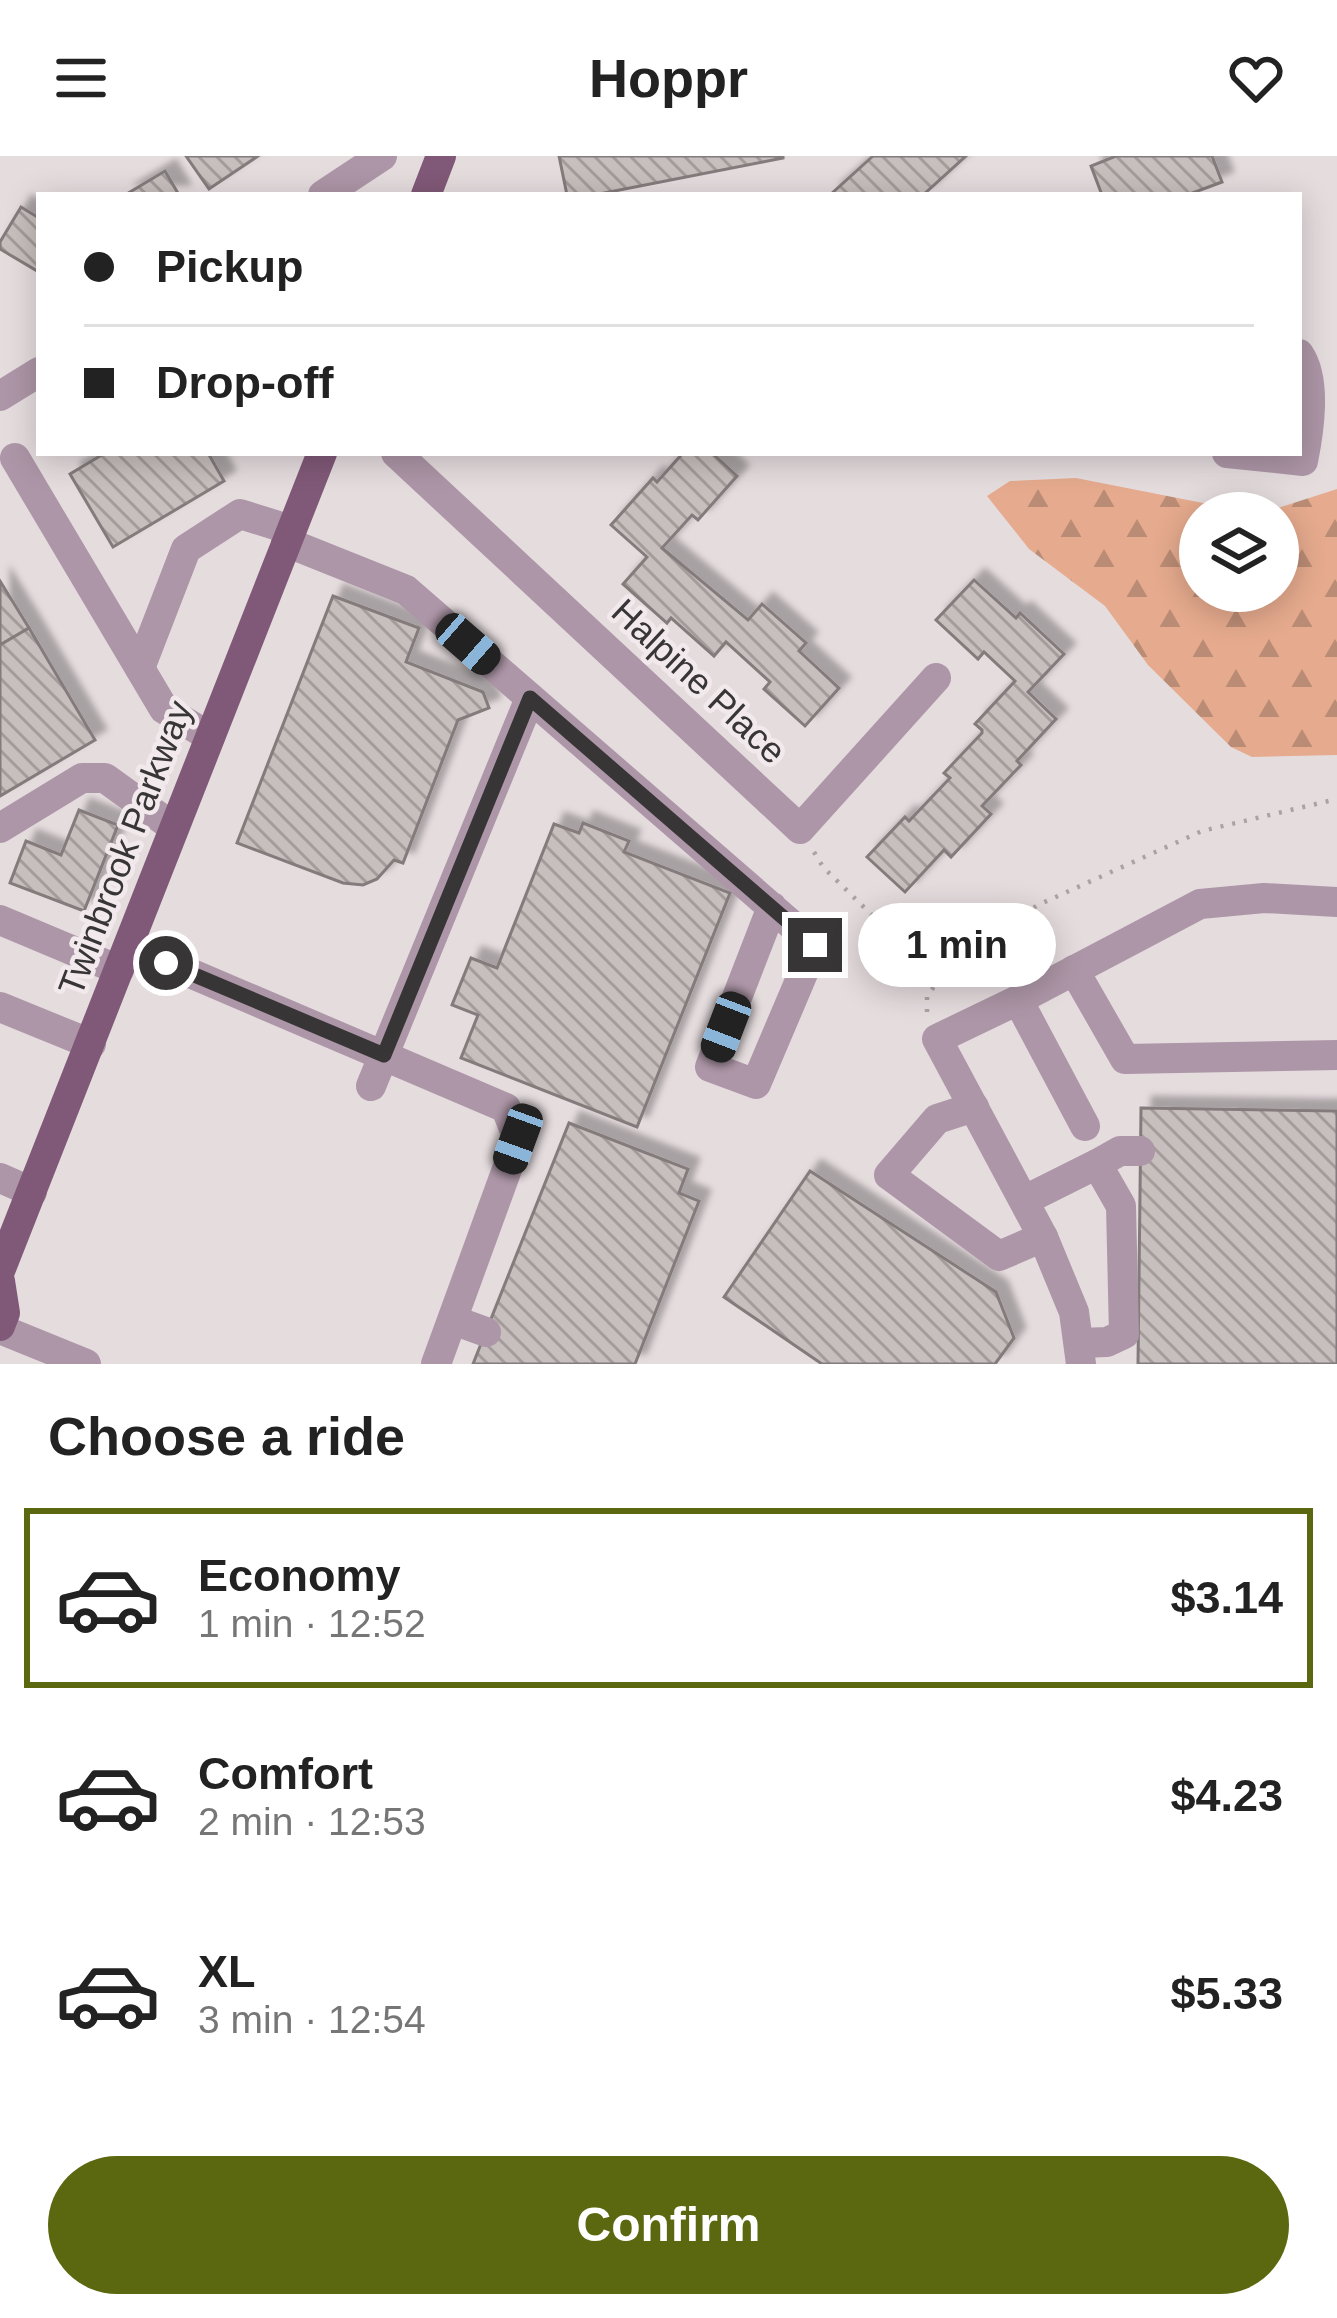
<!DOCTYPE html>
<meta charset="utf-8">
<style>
body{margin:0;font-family:Arial,sans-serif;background:#f6f6f6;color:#222;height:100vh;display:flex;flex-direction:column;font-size:45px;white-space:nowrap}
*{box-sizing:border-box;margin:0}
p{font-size:39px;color:#767676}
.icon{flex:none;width:66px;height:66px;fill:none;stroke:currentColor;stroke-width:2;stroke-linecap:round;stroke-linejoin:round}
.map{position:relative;height:1208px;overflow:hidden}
.drawer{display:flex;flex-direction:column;background:#fff;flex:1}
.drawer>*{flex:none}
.guide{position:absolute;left:36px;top:36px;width:1266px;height:264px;border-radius:0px;box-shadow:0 6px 30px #0003;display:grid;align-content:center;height:264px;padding:0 48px;background:#fff}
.controls{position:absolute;left:1179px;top:336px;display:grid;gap:24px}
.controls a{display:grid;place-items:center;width:120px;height:120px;border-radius:50%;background:#fff;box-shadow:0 6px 30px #0003;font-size:60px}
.end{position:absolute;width:54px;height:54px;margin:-27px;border:15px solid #383536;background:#fff;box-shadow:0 0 0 6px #fff}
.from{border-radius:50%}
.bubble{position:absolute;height:84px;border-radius:42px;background:#fff;box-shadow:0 6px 30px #0003;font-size:39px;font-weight:800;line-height:84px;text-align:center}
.car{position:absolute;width:36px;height:72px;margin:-36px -18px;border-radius:15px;box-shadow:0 0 9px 3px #0007;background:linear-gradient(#222 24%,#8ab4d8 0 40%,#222 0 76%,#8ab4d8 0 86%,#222 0)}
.guide b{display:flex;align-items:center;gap:42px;height:114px;font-size:45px}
.guide b+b{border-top:3px solid #e0e0e0}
.guide i{width:30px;height:30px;background:#222}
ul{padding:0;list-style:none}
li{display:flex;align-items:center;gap:36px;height:180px;margin:0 24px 18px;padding:0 24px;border:6px solid transparent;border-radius:0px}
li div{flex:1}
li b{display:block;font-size:45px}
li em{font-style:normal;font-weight:800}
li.active{border-color:#5b680f}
li>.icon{width:108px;height:108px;stroke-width:1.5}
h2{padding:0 48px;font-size:54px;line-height:144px}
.cta{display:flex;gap:24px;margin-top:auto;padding:24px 48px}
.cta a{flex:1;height:138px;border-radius:72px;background:#5b680f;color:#fff;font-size:48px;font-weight:800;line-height:138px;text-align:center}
header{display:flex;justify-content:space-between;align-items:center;height:156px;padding:0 48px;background:#fff;font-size:54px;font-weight:800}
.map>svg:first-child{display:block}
.forest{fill:url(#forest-firs);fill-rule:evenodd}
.building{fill:url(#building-back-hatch);stroke:#847c7b;stroke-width:3;filter:url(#shadow)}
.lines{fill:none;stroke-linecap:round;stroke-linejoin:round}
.path{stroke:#aaa3a5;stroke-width:4.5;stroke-dasharray:3 9;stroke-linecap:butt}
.minor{stroke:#ad96a7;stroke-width:30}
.major{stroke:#815978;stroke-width:30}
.route{stroke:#383536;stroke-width:15}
.labels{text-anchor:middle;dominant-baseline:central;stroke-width:9;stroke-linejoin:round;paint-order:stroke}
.street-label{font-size:36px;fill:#383536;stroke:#f2e9ec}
</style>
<header><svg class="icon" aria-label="menu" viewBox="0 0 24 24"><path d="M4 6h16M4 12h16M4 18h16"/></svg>Hoppr<svg class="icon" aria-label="heart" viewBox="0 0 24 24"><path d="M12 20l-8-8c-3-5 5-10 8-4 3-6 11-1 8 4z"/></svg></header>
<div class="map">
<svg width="1337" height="1208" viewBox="0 0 1337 1208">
<defs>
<pattern id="forest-firs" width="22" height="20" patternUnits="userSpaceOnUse" patternTransform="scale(3)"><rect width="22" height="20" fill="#e6ab8e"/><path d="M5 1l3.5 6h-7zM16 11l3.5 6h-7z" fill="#bb8c75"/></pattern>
<pattern id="building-back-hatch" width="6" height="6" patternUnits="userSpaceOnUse" patternTransform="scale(3)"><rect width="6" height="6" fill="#c7bfbe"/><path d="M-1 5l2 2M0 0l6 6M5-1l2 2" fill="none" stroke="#a39c9b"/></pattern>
<filter id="shadow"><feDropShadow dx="11" dy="-11" stdDeviation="3" flood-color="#0004"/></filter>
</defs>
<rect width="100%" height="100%" fill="#e5dcde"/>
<path class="forest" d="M1076,322l137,27 65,3 59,-19v266l-85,2 -21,-10 -83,-82 -43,-59 -76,-57 -42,-53 23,-15zM1200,357h78v78h-78z"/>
<g class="building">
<path d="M186,0h72l-49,33z"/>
<path d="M559,0h224v2l-189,37h-27z"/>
<path d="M873,0h93l-43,39h-93z"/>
<path d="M1116,0h96l10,26 -35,13h-85l-11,-29z"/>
<path d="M165,15l14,24h-54z"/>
<path d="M21,51l18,11v54l-39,-23v-7z"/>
<path d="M105,297h103l16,28 -111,66 -43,-73z"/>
<path d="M683,297h29l25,23 -39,44 -6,-5 -30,33 86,72 14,-16 44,39 -7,8 40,37 -34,38 -41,-37 6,-7 -44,-40 -12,14 -43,-38 -4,5 -44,-39 24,-27 -36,-32 42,-47 4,4z"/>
<path d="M974,424l42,38 4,-5 44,41 -36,38 28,27 -39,42 4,4 -39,41 9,8 -40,43 -7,-7 -39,42 -38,-35 38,-40 4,4 41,-43 -6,-5 38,-40v-3l-7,-6 40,-43 -31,-29 -6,7 -42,-39z"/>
<path d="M0,425l29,47 -29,17z"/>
<path d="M333,440l86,32 -13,34 77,30 6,16 -31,12 -55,143 -9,-3 -17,19 -14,6 -20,-2 -106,-40z"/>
<path d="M29,472l66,112 -95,56v-151z"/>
<path d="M79,654l39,15 -34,86 -74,-28 16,-42 35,14z"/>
<path d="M583,667l46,18 -5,11 106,41 -93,234 -176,-69 17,-43 -26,-10 19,-47 26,10 57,-144 25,9z"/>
<path d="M1141,952l196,3v253h-199z"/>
<path d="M569,967l119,46 -9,24 20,8 -64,163h-162z"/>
<path d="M810,1015l186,121 18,46 -19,26h-173l-98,-67z"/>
</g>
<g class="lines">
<g class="path">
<path d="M814,696l9,15 56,55 23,5 22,-1 37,-13 6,3 13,26"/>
<path d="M927,856v-16l20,-27 33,-27 58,-37 164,-74 135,-32"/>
</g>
<g class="minor">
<path d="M323,39l59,-39"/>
<path d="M0,240l39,-24"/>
<path d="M396,297l404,376 136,-151"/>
<path d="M1227,297l76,8c6,-30 14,-81 -4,-107"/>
<path d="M15,302l149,251 46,28"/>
<path d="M286,386l120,48 409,355 -59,139 -46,-17 62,-160"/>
<path d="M140,512l46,-119 54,-35 51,16"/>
<path d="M0,672l82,-50h23l68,49"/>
<path d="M0,764l119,50"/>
<path d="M129,791l377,161 12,31 -82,225"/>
<path d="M1074,814l51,89 212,-4"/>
<path d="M1018,844l182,-96 64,-6 73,4"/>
<path d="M0,851l91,37"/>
<path d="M371,930l159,-388"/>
<path d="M974,951l-37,12 -48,56 110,81 44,-19"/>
<path d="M1097,1008l23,-13h20"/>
<path d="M0,1022l32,14"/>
<path d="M1025,1044l72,-36 24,42 3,128 -17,8 -27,1"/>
<path d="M453,1164l33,12"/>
<path d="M0,1173l86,35"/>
<path d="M1081,1208l-7,-52 -31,-75 -106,-198 81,-39 67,126"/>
</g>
<g class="major">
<path d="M426,39l15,-39"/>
<path d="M0,1115l322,-818"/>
<path d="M0,1125l5,32 -5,13"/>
</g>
</g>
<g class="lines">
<path class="route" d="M166,807l218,92 146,-357 285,247"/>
</g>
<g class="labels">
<g class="street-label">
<text transform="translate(699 525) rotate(43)">Halpine Place</text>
<text transform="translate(125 692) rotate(-69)">Twinbrook Parkway</text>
</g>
</g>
</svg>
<div class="controls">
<a><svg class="icon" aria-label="layers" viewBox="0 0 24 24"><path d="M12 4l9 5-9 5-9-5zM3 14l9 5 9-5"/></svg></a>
</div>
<i class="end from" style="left:166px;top:807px"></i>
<i class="end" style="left:815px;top:789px"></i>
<div class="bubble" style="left:858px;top:747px;width:198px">1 min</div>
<i class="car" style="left:468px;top:488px;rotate:131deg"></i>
<i class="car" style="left:726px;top:871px;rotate:201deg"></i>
<i class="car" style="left:518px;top:983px;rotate:200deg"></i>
<div class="guide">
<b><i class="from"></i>Pickup</b>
<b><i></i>Drop-off</b>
</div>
</div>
<section class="drawer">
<h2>Choose a ride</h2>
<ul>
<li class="active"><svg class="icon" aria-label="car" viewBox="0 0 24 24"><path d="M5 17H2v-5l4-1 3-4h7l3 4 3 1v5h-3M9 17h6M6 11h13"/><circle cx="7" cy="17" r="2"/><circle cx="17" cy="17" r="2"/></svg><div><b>Economy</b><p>1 min · 12:52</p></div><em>$3.14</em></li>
<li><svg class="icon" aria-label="car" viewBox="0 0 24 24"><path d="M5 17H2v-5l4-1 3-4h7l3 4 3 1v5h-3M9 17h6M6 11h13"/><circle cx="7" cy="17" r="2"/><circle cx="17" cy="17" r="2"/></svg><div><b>Comfort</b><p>2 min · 12:53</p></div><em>$4.23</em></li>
<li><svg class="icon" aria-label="car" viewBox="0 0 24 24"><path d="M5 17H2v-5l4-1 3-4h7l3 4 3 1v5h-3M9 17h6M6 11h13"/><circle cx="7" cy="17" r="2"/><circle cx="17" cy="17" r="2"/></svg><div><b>XL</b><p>3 min · 12:54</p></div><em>$5.33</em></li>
</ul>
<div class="cta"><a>Confirm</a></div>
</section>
